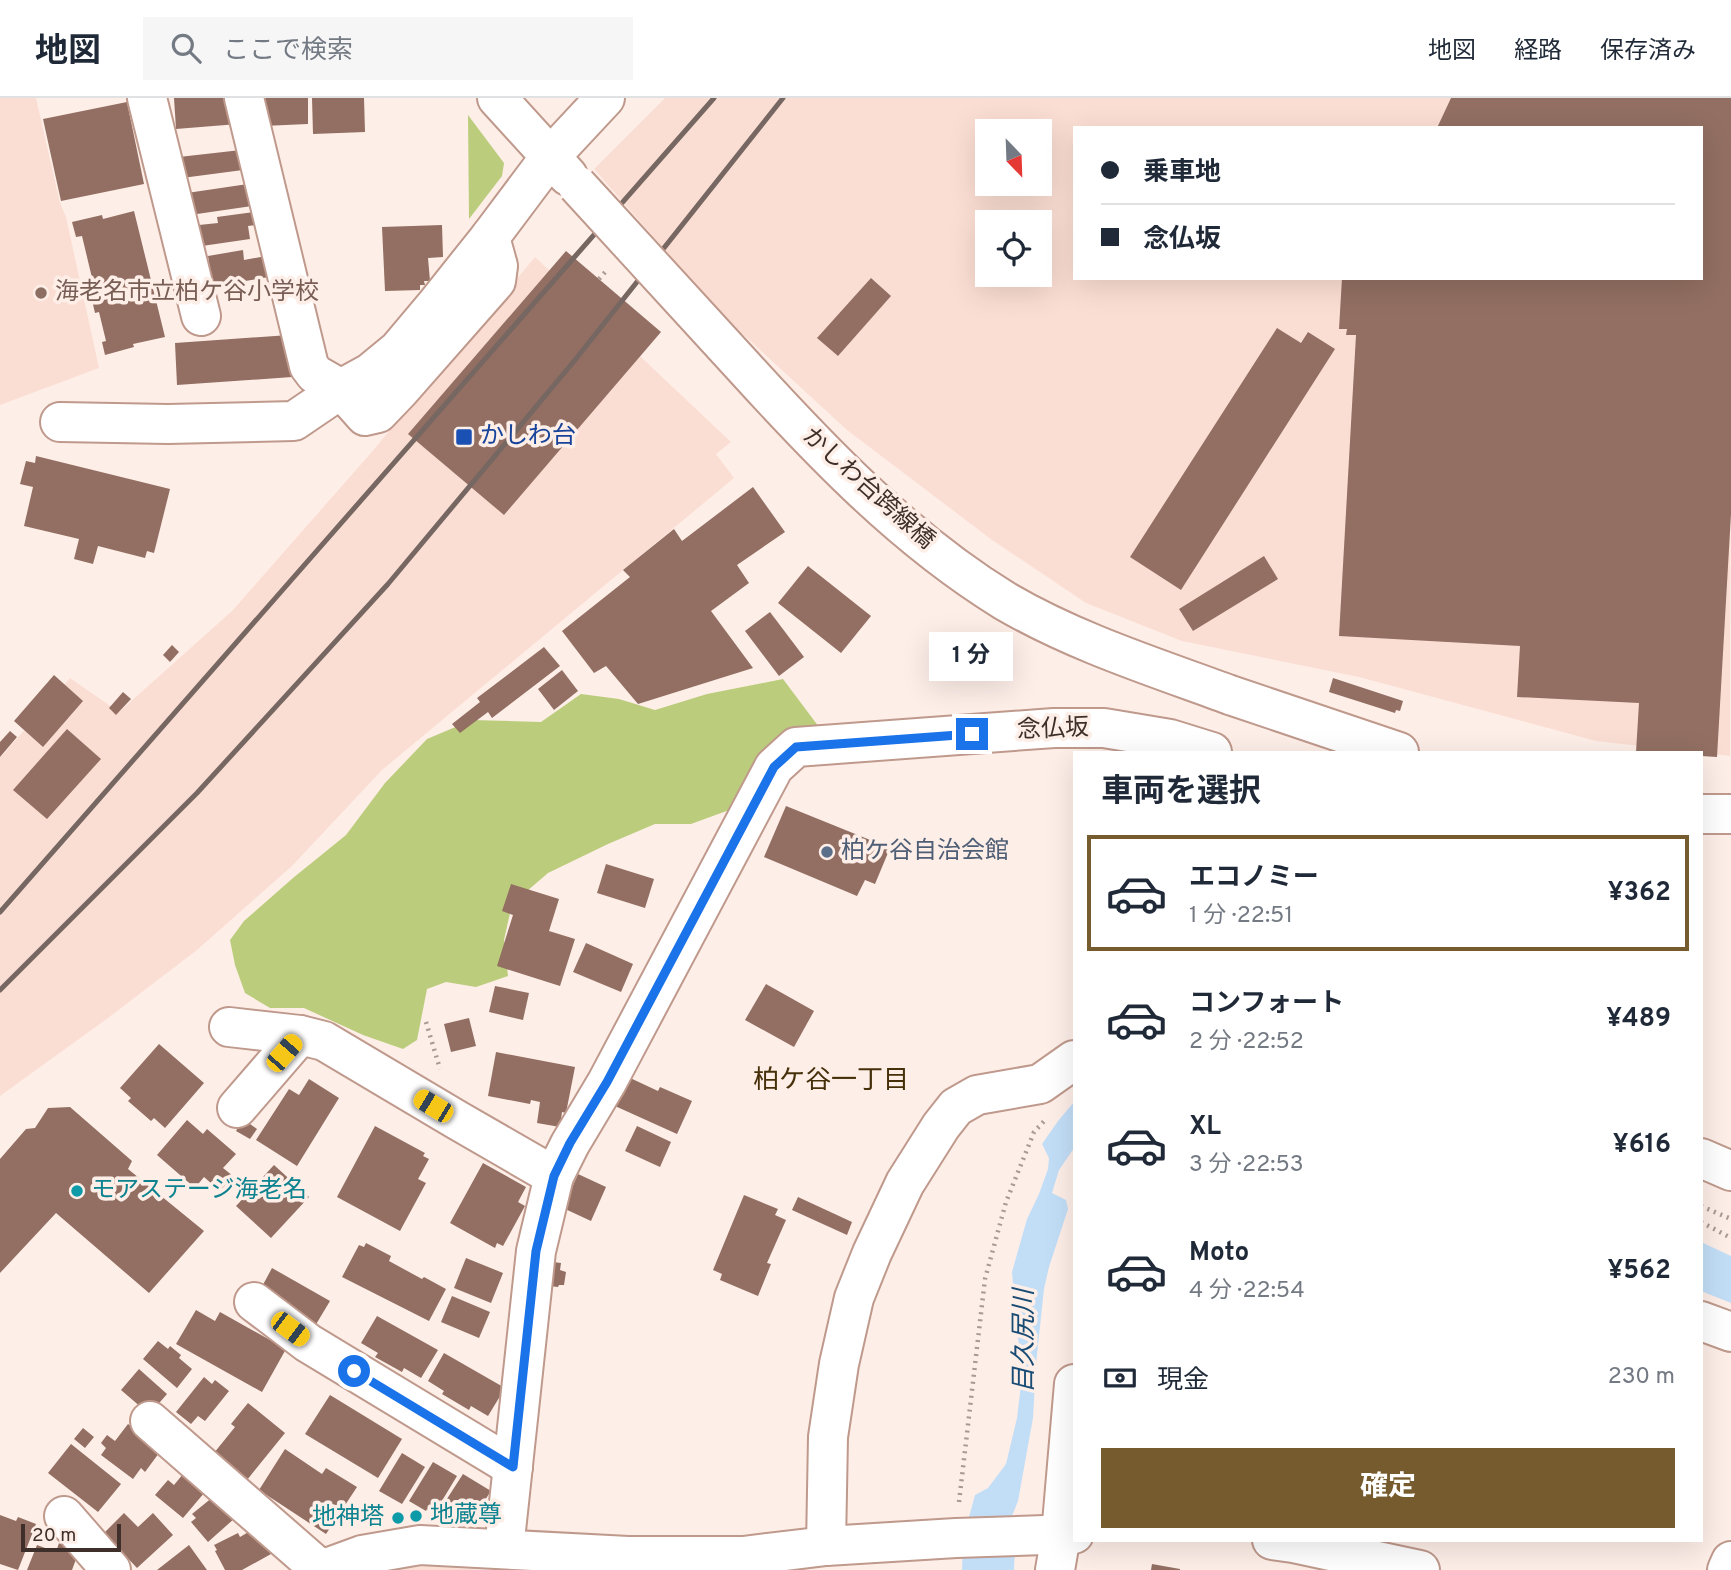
<!DOCTYPE html>
<html lang="ja">
<meta charset="utf-8">
<style>
body{margin:0;font-family:Overpass,"Noto Sans JP",sans-serif;background:#f6f6f7;color:#1f2937;height:100vh;display:flex;flex-direction:column;font-size:26px;white-space:nowrap}
*{box-sizing:border-box;margin:0}
p{font-size:23px;color:#747a83}
.icon{flex:none;width:38px;height:38px;fill:none;stroke:currentColor;stroke-width:2;stroke-linecap:round;stroke-linejoin:round}
.map{position:relative;flex:1;overflow:hidden}
.drawer{position:absolute;left:1073px;top:653px;width:630px;height:791px;display:flex;flex-direction:column;background:#fff;border-radius:0px;box-shadow:0 7px 28px #0002}
.drawer>*{flex:none}
.guide{position:absolute;left:1073px;top:28px;width:630px;height:154px;border-radius:0px;box-shadow:0 7px 28px #0002;display:grid;align-content:center;height:154px;padding:0 28px;background:#fff}
.needle{width:46px;rotate:157deg}
.controls{position:absolute;left:975px;top:21px;display:grid;gap:14px}
.controls a{display:grid;place-items:center;width:77px;height:77px;border-radius:0px;background:#fff;box-shadow:0 7px 28px #0002;font-size:35px}
.scale{position:absolute;left:21px;bottom:18px;width:100px;box-sizing:border-box;padding-left:7px;border:4px solid #3f2f2a;border-top:0;font-size:19px;line-height:24px;white-space:nowrap;color:#3f2f2a;-webkit-text-stroke:5px #feeee8;paint-order:stroke}
.end{position:absolute;width:32px;height:32px;margin:-16px;border:9px solid #1a73e8;background:#fff;box-shadow:0 0 0 4px #fff}
.from{border-radius:50%}
.bubble{position:absolute;height:49px;border-radius:0px;background:#fff;box-shadow:0 7px 28px #0002;font-size:23px;font-weight:700;line-height:49px;text-align:center}
.car{position:absolute;width:21px;height:42px;margin:-21px -10px;border-radius:9px;box-shadow:0 0 5px 2px #0007;background:linear-gradient(#f5c518 24%,#345 0 40%,#f5c518 0 76%,#345 0 86%,#f5c518 0)}
.guide b{display:flex;align-items:center;gap:24px;height:66px;font-size:26px}
.guide b+b{border-top:2px solid #e0e1e3}
.guide i{width:18px;height:18px;background:#1f2937}
ul{padding:0;list-style:none}
li{display:flex;align-items:center;gap:21px;height:116px;margin:0 14px 10px;padding:0 14px;border:4px solid transparent;border-radius:0px}
li div{flex:1}
li b{display:block;font-size:26px}
li em{font-style:normal;font-weight:700}
li.current{border-color:#755b2d}
li>.icon{width:63px;height:63px;stroke-width:1.5}
h2{padding:0 28px;font-size:32px;line-height:84px}
.pay{display:flex;align-items:center;gap:18px;height:77px;padding:0 28px;font-size:26px}
.pay p{margin-inline-start:auto}
.action{display:flex;gap:14px;margin-top:auto;padding:14px 28px}
.action a{flex:1;height:80px;border-radius:0px;background:#755b2d;color:#fff;font-size:28px;font-weight:700;line-height:80px;text-align:center}
header{display:flex;align-items:center;gap:42px;box-sizing:border-box;height:98px;padding:0 35px;background:#fff;border-bottom:2px solid #e0e1e3}
header strong{font-size:33px}
nav{display:flex;gap:38px;margin-inline-start:auto;font-size:24px}
.search{width:490px;height:63px;background:#f6f6f7;display:flex;align-items:center;gap:18px;box-sizing:border-box;padding:0 24px;border-radius:0px;color:#747a83;font-size:26px}
.map>svg:first-child{display:block}
.built{fill:#fbded3;fill-rule:evenodd}
.green{fill:#bbcd7c}
.water{fill:#c2def7}
.building{fill:#926f62}
.lines{fill:none;stroke-linecap:round;stroke-linejoin:round}
.minor-casing{stroke:#bf998c;stroke-width:42}
.path{stroke:#a99993;stroke-width:4.5;stroke-dasharray:2 5;stroke-linecap:butt}
.minor{stroke:#fff;stroke-width:38}
.rail{stroke:#776762;stroke-width:5}
.minor-bridge-casing{stroke:#bf998c;stroke-width:42;stroke-linecap:butt}
.minor-bridge{stroke:#fff;stroke-width:38}
.route{stroke:#1a73e8;stroke-width:9}
.education-dot{fill:#8d6e63;stroke:#feeee8;stroke-width:2.5}
.transit-dot{fill:#1a4fb4;stroke:#feeee8;stroke-width:2.5}
.service-dot{fill:#5c6f8a;stroke:#feeee8;stroke-width:2.5}
.culture-dot{fill:#0f9aa8;stroke:#feeee8;stroke-width:2.5}
.labels{text-anchor:middle;dominant-baseline:central;stroke-width:7;stroke-linejoin:round;paint-order:stroke}
.education-label{font-size:24px;fill:#785e54;stroke:#feeee8;text-anchor:start}
.transit-label{font-size:24px;fill:#164399;stroke:#feeee8;text-anchor:start}
.street-label{font-size:24px;fill:#3f2f2a;stroke:#feeee8}
.service-label{font-size:24px;fill:#4e5e75;stroke:#feeee8;text-anchor:start}
.culture-label{font-size:24px;fill:#0d838f;stroke:#feeee8;text-anchor:start}
.neighbourhood-label{font-size:26px;fill:#453009;stroke:#feeee8}
.water-label{font-size:26px;font-style:italic;fill:#184c74;stroke:#feeee8}
</style>
<header>
<strong>地図</strong>
<div class="search"><svg class="icon" aria-label="search" viewBox="0 0 24 24"><circle cx="10" cy="10" r="6"/><path d="M15 15l6 6"/></svg>ここで検索</div>
<nav><a>地図</a><a>経路</a><a>保存済み</a></nav>
</header>
<div class="map">
<svg width="1731" height="1472" viewBox="0 0 1731 1472">
<rect width="100%" height="100%" fill="#feeee8"/>
<g class="built">
<path d="M0,0h36l24,105 6,14 33,151 -99,37z"/>
<path d="M665,0h1066l-1,658 -134,-15 -237,-64 -177,-36 -96,-38 -94,-63 -145,-110 -127,-117 -126,-144zM1074,30h627v150h-627zM987,33h53v53h-53zM987,124h53v53h-53z"/>
<path d="M535,159l196,185 -15,12 18,24 -352,292 -90,96 -95,84 -89,68 -108,78v-338l70,-80 49,34 113,-101 138,-157z"/>
<path d="M426,1468l58,4h-92z"/>
</g>
<g class="green">
<path d="M468,17l36,48 -2,13 -33,43z"/>
<path d="M783,581l39,52 -90,78 -41,15h-36l-47,20 -60,29 -36,31 -8,36 4,36 -32,11 -30,-5 -19,7 -10,51 -14,9 -40,-14 -59,-27h-34l-25,-15 -10,-28 -5,-25 14,-19 49,-43 53,-43 39,-52 42,-44 45,-19 69,2 40,-28 38,5 36,11 52,-16z"/>
</g>
<g class="water">
<path d="M1074,1004v46l-15,22 -7,23 14,7 2,9 -19,58 -5,22 -8,75 -3,54 -15,83 -6,15 -43,1 6,-22 13,-7 18,-24 11,-46 4,-33v-31l-4,-20 -5,-62 15,-53 12,-25 9,-25 1,-11 -7,-14 16,-23z"/>
<path d="M1701,1144l30,14v47l-30,-12z"/>
<path d="M963,1447h52l-1,25h-52z"/>
</g>
<g class="building">
<path d="M174,0h61l3,26 -62,5z"/>
<path d="M263,0h45v26l-45,2z"/>
<path d="M312,0h52l1,34 -52,2z"/>
<path d="M1451,0h280v416l-14,243 -16,-1v-4h-65l3,-49 -122,-6 3,-51 -181,-10 17,-301h-10l1,-6h-8l3,-51h359v-150h-264z"/>
<path d="M127,4l17,82 -83,17 -18,-82z"/>
<path d="M241,52l2,20 -61,8 -3,-21z"/>
<path d="M248,86l4,22 -62,9 -3,-22z"/>
<path d="M134,113l31,126 -32,7 1,3 -29,8 -3,-13 4,-1 -7,-29 -4,1 -7,-30 5,-1 -11,-46 -6,1 -4,-15 30,-7 1,4z"/>
<path d="M254,114l2,13 -8,1 2,13 -48,7 -3,-21 19,-2 -1,-6z"/>
<path d="M442,127l1,32 -15,1 2,23h-6l1,4h-5v5l-35,1 -3,-64z"/>
<path d="M243,152l1,10 22,-4 3,21 -61,10 -2,-17 4,-1 -2,-13z"/>
<path d="M566,153l95,81 -157,183 -96,-81z"/>
<path d="M871,180l20,18 -53,60 -21,-18z"/>
<path d="M1277,230l24,15 7,-11 27,17 -154,241 -51,-33z"/>
<path d="M289,237l3,42 -115,8 -2,-42z"/>
<path d="M36,358l134,33 -16,64 -7,-2 -2,7 -47,-12 -5,18 -19,-5 5,-20 -55,-13 9,-39 -13,-3 6,-23 9,2z"/>
<path d="M753,389l32,45 -48,33 12,18 -38,28 42,57 -115,36 -32,-38 -12,7 -32,-42 68,-54 -7,-7 51,-41 8,12z"/>
<path d="M1264,458l14,23 -85,52 -14,-22z"/>
<path d="M808,468l63,50 -30,37 -63,-50z"/>
<path d="M770,514l34,45 -25,19 -34,-45z"/>
<path d="M172,547l7,7 -9,10 -7,-7z"/>
<path d="M544,549l16,19 -68,52 -4,-6 -28,21 -8,-9 28,-22 -3,-4z"/>
<path d="M562,572l16,21 -24,19 -16,-21z"/>
<path d="M54,577l29,26 -40,46 -29,-26z"/>
<path d="M1333,580l70,23 -3,10 -4,-1 -1,3 -66,-21z"/>
<path d="M123,594l8,7 -15,16 -7,-7z"/>
<path d="M67,631l34,30 -54,60 -34,-29z"/>
<path d="M10,633l7,6 -17,20v-15z"/>
<path d="M786,708l104,42 -15,36 -10,-4 -8,16 -93,-39z"/>
<path d="M606,766l48,15 -9,29 -48,-15z"/>
<path d="M511,786l48,15 -10,32 26,8 -15,47 -63,-20 16,-51 -11,-4z"/>
<path d="M586,845l47,21 -12,28 -48,-20z"/>
<path d="M766,886l48,27 -20,36 -49,-27z"/>
<path d="M495,888l34,7 -6,27 -34,-8z"/>
<path d="M469,920l7,28 -25,6 -7,-28z"/>
<path d="M159,946l45,39 -39,45 -11,-10 -3,3 -23,-20 3,-3 -11,-10z"/>
<path d="M496,954l79,15 -9,46 -4,-1 -2,15 -23,-4 3,-21 -9,-2 -1,4 -42,-8z"/>
<path d="M628,979l30,14 2,-4 32,14 -15,33 -62,-28z"/>
<path d="M309,981l30,19 -42,68 -41,-26 33,-51 10,6z"/>
<path d="M70,1009l62,54 -4,8 76,62 -55,62 -93,-80 -56,60v-114l26,-30 9,-1 13,-20z"/>
<path d="M243,1021l14,10 -7,10 -14,-8z"/>
<path d="M187,1022l16,14 4,-5 29,25 -13,14 10,8 -13,15 -16,-14 -9,11 -38,-33z"/>
<path d="M375,1028l50,27 -2,3 6,3 -11,20 8,4 -26,48 -63,-34z"/>
<path d="M637,1028l34,16 -11,25 -35,-16z"/>
<path d="M483,1065l43,24 -8,15 7,4 -22,40 -6,-3 -2,5 -45,-25z"/>
<path d="M274,1067l35,32 -38,41 -35,-32z"/>
<path d="M578,1076l28,13 -15,34 -28,-13z"/>
<path d="M744,1097l34,14 -3,6 11,5 -19,43 4,1 -13,32 -38,-16 2,-6 -9,-4z"/>
<path d="M798,1099l54,25 -5,13 -55,-25z"/>
<path d="M366,1145l25,13 -2,5 33,18 2,-2 22,12 -17,32 -87,-44 17,-32 5,2z"/>
<path d="M466,1160l37,15 -12,30 -37,-15z"/>
<path d="M553,1164l8,1 -1,7 6,2 -2,13h-5l-1,2 -9,-1z"/>
<path d="M272,1170l58,33 -15,25 -57,-32z"/>
<path d="M452,1198l38,16 -11,26 -38,-16z"/>
<path d="M196,1212l19,11 5,-9 66,37 -24,43 -86,-48z"/>
<path d="M377,1218l61,34 -17,28 -17,-10 -2,4 -27,-15 3,-4 -17,-10z"/>
<path d="M158,1243l10,8 2,-3 11,9 -2,3 13,11 -15,19 -34,-29z"/>
<path d="M444,1255l61,35 -17,28 -17,-10 -2,4 -27,-16 2,-3 -16,-10z"/>
<path d="M139,1271l28,25 -13,15 -7,-7 -5,6 -21,-18z"/>
<path d="M204,1279l8,7 3,-4 14,11 -24,30 -7,-5 -7,8 -15,-12z"/>
<path d="M330,1297l72,44 -24,39 -73,-44z"/>
<path d="M248,1305l37,30 -38,47 -33,-27 21,-26 -4,-3z"/>
<path d="M128,1326l34,25 -17,23 -4,-4 -8,11 -32,-24 5,-7 -5,-5 6,-8 8,6z"/>
<path d="M83,1330l11,9 -9,11 -11,-9z"/>
<path d="M71,1346l50,40 -23,28 -50,-39z"/>
<path d="M285,1351l37,25 4,-6 31,19 -31,47 -67,-44z"/>
<path d="M402,1355l23,14 -23,37 -23,-13z"/>
<path d="M433,1364l24,14 -23,38 -7,-5 -1,2 -17,-10z"/>
<path d="M188,1370l22,18 -27,32 -28,-23 13,-15 6,5z"/>
<path d="M463,1376l28,17 -6,9 3,2 -3,7 2,2 -4,6 -9,-5 -4,5 -7,-4 -2,4 -18,-12z"/>
<path d="M213,1399l22,21 -27,24 -17,-20 5,-4 -4,-4z"/>
<path d="M124,1415l14,14 15,-14 20,22 -36,33 -33,-35z"/>
<path d="M0,1417l16,6 2,-4 18,7 -18,46 -18,-6z"/>
<path d="M257,1429l14,27 -29,16h-17l-10,-19 2,-1 -3,-5 24,-12 2,4z"/>
<path d="M59,1445l20,8 -7,19h-45l10,-25 19,7z"/>
<path d="M189,1447l18,25h-50z"/>
<path d="M1152,1466l28,5v1h-29z"/>
</g>
<g class="lines">
<g class="minor-casing">
<g id="minor">
<path d="M147,0l54,218"/>
<path d="M244,0l65,268 6,8 26,15 24,27 13,-3 23,-24 95,-108 2,-15 -8,-29"/>
<path d="M497,0l71,78"/>
<path d="M60,324l108,2 126,-3 47,-32 29,-16 28,-23 37,-44 55,-69 60,-80 55,-59"/>
<path d="M1230,597l169,57"/>
<path d="M1701,716h30"/>
<path d="M229,929l71,8 24,6 133,79 97,56"/>
<path d="M237,1010l63,-73"/>
<path d="M1701,1060l30,13"/>
<path d="M254,1204l54,41 205,124"/>
<path d="M1701,1223l30,11"/>
<path d="M150,1323l171,149"/>
<path d="M64,1418l47,54"/>
<path d="M1272,1442l21,3 127,27"/>
<path d="M826,1448l2,-109 11,-73 15,-66 18,-45 33,-70 36,-57 15,-19 21,-12 63,-11 34,-24"/>
<path d="M504,1451l32,-298 18,-75 16,-32 37,-62 167,-315 22,-20 258,-19h50l66,11 42,13"/>
<path d="M321,1472l41,-15 58,-10 208,11h115l83,-10 130,-8 118,-4"/>
<path d="M1055,1472l6,-35 13,-151"/>
<path d="M1727,1472l4,-9"/>
</g>
</g>
<g class="path">
<path d="M599,181l8,-9"/>
<path d="M426,924l14,47"/>
<path d="M1701,1108l30,13"/>
<path d="M1701,1124l30,16"/>
<path d="M959,1404l26,-223 21,-77 28,-70 12,-13"/>
</g>
<use href="#minor" class="minor"/>
<g class="rail">
<path d="M0,814l714,-814"/>
<path d="M0,892l197,-197 191,-209 187,-224 208,-262"/>
</g>
<g class="minor-bridge-casing">
<path id="minor-bridge" d="M577,87c55,60 110,120 165,180 79,87 162,174 263,236 70,41 149,66 225,94"/>
</g>
<use href="#minor-bridge" class="minor-bridge"/>
</g>
<g class="lines">
<path class="route" d="M354,1273l159,96 23,-216 18,-75 16,-33 37,-61 167,-315 22,-20 176,-13"/>
</g>
<circle class="education-dot" cx="41" cy="195" r="7"/>
<rect class="transit-dot" x="455" y="330" width="18" height="18" rx="3.5"/>
<circle class="service-dot" cx="827" cy="754" r="7"/>
<g class="culture-dot">
<circle cx="77" cy="1093" r="7"/>
<circle cx="416" cy="1418" r="7"/>
<circle cx="398" cy="1420" r="7"/>
</g>
<g class="labels">
<g class="education-label">
<text x="55" y="195">海老名市立柏ケ谷小学校</text>
</g>
<g class="transit-label">
<text x="480" y="339">かしわ台</text>
</g>
<g class="street-label">
<text transform="translate(868 391) rotate(42)">かしわ台跨線橋</text>
<text transform="translate(1053 632) rotate(-2)">念仏坂</text>
</g>
<g class="service-label">
<text x="841" y="754">柏ケ谷自治会館</text>
</g>
<g class="culture-label">
<text x="91" y="1093">モアステージ海老名</text>
<text x="430" y="1418">地蔵尊</text>
<text x="384" y="1420" text-anchor="end">地神塔</text>
</g>
<g class="neighbourhood-label">
<text x="831" y="983">柏ケ谷一丁目</text>
</g>
<g class="water-label">
<text transform="translate(1025 1243) rotate(-90)">目久尻川</text>
</g>
</g>
</svg>
<div class="controls">
<a><svg class="needle" viewBox="-14 -14 28 28"><path d="M0-13l5 13h-10z" fill="#e53935"/><path d="M0 13l5-13h-10z" fill="#747a83"/></svg></a>
<a><svg class="icon" aria-label="locate" viewBox="0 0 24 24"><circle cx="12" cy="12" r="6"/><path d="M12 2v4M12 18v4M2 12h4M18 12h4"/></svg></a>
</div>
<div class="scale">20 m</div>
<i class="end from" style="left:354px;top:1273px"></i>
<i class="end" style="left:972px;top:636px"></i>
<div class="bubble" style="left:929px;top:534px;width:84px">1 分</div>
<i class="car" style="left:284px;top:955px;rotate:41deg"></i>
<i class="car" style="left:433px;top:1008px;rotate:301deg"></i>
<i class="car" style="left:290px;top:1231px;rotate:127deg"></i>
<div class="guide">
<b><i class="from"></i>乗車地</b>
<b><i></i>念仏坂</b>
</div>
<section class="drawer">
<h2>車両を選択</h2>
<ul>
<li class="current"><svg class="icon" aria-label="car" viewBox="0 0 24 24"><path d="M5 17H2v-5l4-1 3-4h7l3 4 3 1v5h-3M9 17h6M6 11h13"/><circle cx="7" cy="17" r="2"/><circle cx="17" cy="17" r="2"/></svg><div><b>エコノミー</b><p>1 分 · 22:51</p></div><em>¥362</em></li>
<li><svg class="icon" aria-label="car" viewBox="0 0 24 24"><path d="M5 17H2v-5l4-1 3-4h7l3 4 3 1v5h-3M9 17h6M6 11h13"/><circle cx="7" cy="17" r="2"/><circle cx="17" cy="17" r="2"/></svg><div><b>コンフォート</b><p>2 分 · 22:52</p></div><em>¥489</em></li>
<li><svg class="icon" aria-label="car" viewBox="0 0 24 24"><path d="M5 17H2v-5l4-1 3-4h7l3 4 3 1v5h-3M9 17h6M6 11h13"/><circle cx="7" cy="17" r="2"/><circle cx="17" cy="17" r="2"/></svg><div><b>XL</b><p>3 分 · 22:53</p></div><em>¥616</em></li>
<li><svg class="icon" aria-label="car" viewBox="0 0 24 24"><path d="M5 17H2v-5l4-1 3-4h7l3 4 3 1v5h-3M9 17h6M6 11h13"/><circle cx="7" cy="17" r="2"/><circle cx="17" cy="17" r="2"/></svg><div><b>Moto</b><p>4 分 · 22:54</p></div><em>¥562</em></li>
</ul>
<div class="pay"><svg class="icon" aria-label="cash" viewBox="0 0 24 24"><path d="M3 7h18v10H3z"/><circle cx="12" cy="12" r="2"/></svg>現金<p>230 m</p></div>
<div class="action"><a>確定</a></div>
</section>
</div>
